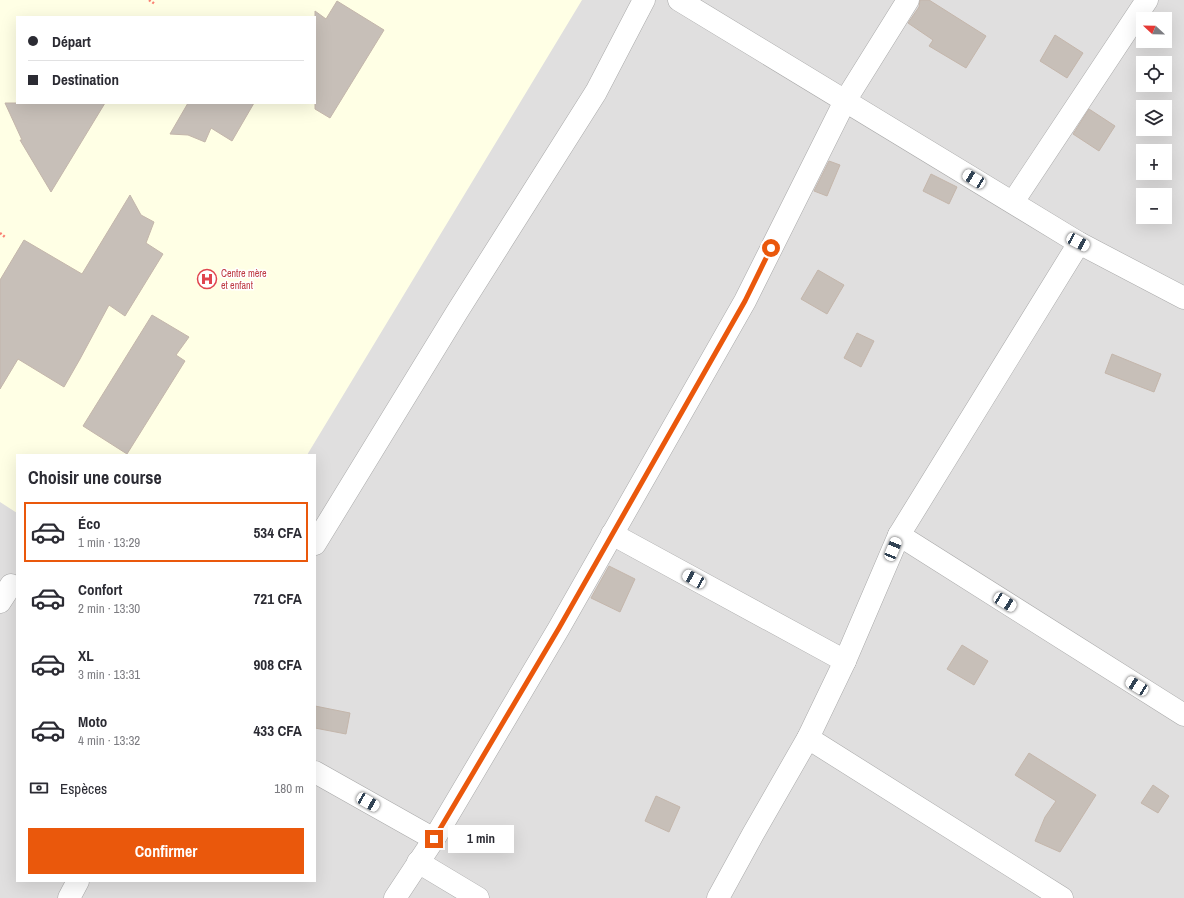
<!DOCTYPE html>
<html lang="fr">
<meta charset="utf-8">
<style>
body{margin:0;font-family:"Archivo Narrow",sans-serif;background:#f2f2f3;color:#2b2b33;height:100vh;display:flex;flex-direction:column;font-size:15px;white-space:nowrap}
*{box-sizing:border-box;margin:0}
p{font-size:13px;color:#7c7c81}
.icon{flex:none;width:22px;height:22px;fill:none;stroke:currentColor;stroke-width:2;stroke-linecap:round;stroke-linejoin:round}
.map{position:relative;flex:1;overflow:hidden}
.drawer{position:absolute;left:16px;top:454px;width:300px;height:428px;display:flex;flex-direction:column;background:#fff;border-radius:0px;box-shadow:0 4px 16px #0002}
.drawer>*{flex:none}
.hud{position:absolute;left:16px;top:16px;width:300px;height:88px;border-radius:0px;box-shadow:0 4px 16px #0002;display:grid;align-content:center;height:88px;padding:0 12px;background:#fff}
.needle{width:26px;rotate:292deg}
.fabs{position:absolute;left:1136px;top:12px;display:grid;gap:8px}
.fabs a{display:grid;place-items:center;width:36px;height:36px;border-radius:0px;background:#fff;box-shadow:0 4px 16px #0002;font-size:20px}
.end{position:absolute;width:18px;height:18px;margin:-9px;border:5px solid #ea580c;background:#fff;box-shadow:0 0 0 2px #fff}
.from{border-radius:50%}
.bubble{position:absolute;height:28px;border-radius:0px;background:#fff;box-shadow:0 4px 16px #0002;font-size:13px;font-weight:700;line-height:28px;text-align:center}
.car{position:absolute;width:12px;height:24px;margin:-12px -6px;border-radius:5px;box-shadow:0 0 3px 1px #0007;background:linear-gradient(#fff 24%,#345 0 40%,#fff 0 76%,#345 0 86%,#fff 0)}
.hud b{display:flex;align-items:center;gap:14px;height:38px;font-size:15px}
.hud b+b{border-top:1px solid #e1e1e2}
.hud i{width:10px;height:10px;background:#2b2b33}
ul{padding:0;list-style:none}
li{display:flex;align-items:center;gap:12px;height:60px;margin:0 8px 6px;padding:0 4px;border:2px solid transparent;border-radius:0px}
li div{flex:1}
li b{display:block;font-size:15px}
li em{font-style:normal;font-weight:700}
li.on{border-color:#ea580c}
li>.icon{width:36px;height:36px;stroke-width:1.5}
h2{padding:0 12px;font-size:18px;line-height:48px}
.pay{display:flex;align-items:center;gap:10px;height:44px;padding:0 12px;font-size:15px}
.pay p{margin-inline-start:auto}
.action{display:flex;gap:8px;margin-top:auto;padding:8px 12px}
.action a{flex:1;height:46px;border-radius:0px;background:#ea580c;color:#fff;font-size:16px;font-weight:700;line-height:46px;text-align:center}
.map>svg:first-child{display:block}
.residential{fill:#e0dfdf;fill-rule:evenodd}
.education{fill:#ffffe5;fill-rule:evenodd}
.building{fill:#c7bfb8;stroke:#c4b6ab}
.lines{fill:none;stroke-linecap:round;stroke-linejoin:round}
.minor-casing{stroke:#a9a9a9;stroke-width:23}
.path{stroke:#fa8072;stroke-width:2.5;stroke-dasharray:2 2;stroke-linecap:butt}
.minor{stroke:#fff;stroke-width:22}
.route{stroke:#ea580c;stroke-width:5}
.labels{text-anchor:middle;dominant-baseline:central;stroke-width:3;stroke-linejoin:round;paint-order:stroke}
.health-label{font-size:10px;fill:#be3a42;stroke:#fff;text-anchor:start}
</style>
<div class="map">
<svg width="1184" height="898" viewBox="0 0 1184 898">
<rect width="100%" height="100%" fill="#f2efe9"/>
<path class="residential" d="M0,0h1184v898h-1184zM17,17h298v86h-298zM1143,19h22v22h-22zM1143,63h22v22h-22zM1143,107h22v22h-22zM1143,151h22v22h-22zM1143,195h22v22h-22zM17,455h298v426h-298z"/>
<path class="education" d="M0,0h582l-275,455h-290v58l-17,-11zM17,17h298v86h-298z"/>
<g class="building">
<path d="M920,0h9l57,36 -20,32 -37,-22 4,-6 -25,-17 11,-16z"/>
<path d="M337,1l47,29 -54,88 -15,-9v-98l11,8z"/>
<path d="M1055,35l28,18 -16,25 -27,-17z"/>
<path d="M5,103h100l-54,89 -31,-52h2z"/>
<path d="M188,103h66l-22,38 -21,-13 -6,14 -17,-7 -18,-1z"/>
<path d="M1089,109l26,17 -16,25 -26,-17z"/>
<path d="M829,161l11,4 -13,31 -13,-5z"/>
<path d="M931,174l26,13 -8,17 -26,-13z"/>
<path d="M130,195l11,20 13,7 -8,21 17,11 -38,62 -16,-11 -29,54 -16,28 -46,-28 -18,30v-109l24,-40 58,34z"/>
<path d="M818,270l26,15 -17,29 -26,-15z"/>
<path d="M152,315l37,22 -13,18 9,6 -58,93 -44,-28z"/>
<path d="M857,333l17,8 -13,26 -17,-9z"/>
<path d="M1112,354l49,20 -7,18 -49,-19z"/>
<path d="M609,566l26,13 -15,33 -29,-14z"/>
<path d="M962,645l26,16 -14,24 -27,-16z"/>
<path d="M315,706l35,7 -4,21 -31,-6z"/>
<path d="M1029,753l67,42 -36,57 -25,-11 10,-24 11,-16 -41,-26z"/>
<path d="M1153,785l16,11 -11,17 -17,-10z"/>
<path d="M656,796l24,11 -11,25 -24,-11z"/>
</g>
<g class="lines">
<g class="minor-casing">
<g id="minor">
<path d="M679,0l400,243 105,55"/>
<path d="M1013,202l134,-202"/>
<path d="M612,534l233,127"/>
<path d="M899,535l285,180"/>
<path d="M315,544l142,-232 139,-220 48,-92"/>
<path d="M0,602l11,-17"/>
<path d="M808,738l254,160"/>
<path d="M315,772l119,67"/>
<path d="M418,862l60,36"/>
<path d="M69,898l9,-17"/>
<path d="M395,898l39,-59 125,-211 186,-327 100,-200 63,-101"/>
<path d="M718,898l35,-64 55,-96 37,-77 54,-126 180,-292"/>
</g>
</g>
<g class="path">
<path d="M149,0l6,4"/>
<path d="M0,233l5,4"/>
</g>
<use href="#minor" class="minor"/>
</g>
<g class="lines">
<path class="route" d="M434,839l125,-211 186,-327 26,-53"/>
</g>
<defs>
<g id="hospital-ring" transform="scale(1)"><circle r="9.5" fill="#fff" stroke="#e0444e" stroke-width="1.5"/><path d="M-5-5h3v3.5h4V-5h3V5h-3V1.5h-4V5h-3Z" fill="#e0444e"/></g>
</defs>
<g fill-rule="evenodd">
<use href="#hospital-ring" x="207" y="279"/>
</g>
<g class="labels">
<g class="health-label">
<text x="221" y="273">Centre mère<tspan x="221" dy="12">et enfant</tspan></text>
</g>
</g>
</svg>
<div class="fabs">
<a><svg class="needle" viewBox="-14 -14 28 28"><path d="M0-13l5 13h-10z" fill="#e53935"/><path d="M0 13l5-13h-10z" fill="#7c7c81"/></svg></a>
<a><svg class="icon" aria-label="locate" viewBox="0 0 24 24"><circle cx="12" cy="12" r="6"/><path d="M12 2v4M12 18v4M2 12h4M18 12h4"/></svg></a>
<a><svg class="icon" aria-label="layers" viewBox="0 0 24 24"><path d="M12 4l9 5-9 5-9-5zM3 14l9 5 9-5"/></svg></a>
<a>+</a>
<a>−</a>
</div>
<i class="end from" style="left:771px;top:248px"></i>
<i class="end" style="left:434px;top:839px"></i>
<div class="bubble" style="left:448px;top:825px;width:66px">1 min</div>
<i class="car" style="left:974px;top:179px;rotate:301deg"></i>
<i class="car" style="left:1078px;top:242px;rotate:118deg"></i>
<i class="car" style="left:893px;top:549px;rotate:22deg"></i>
<i class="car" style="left:694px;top:579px;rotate:299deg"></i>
<i class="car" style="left:1005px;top:602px;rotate:122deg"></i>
<i class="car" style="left:1137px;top:686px;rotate:302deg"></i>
<i class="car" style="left:368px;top:802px;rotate:120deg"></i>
<div class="hud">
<b><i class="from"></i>Départ</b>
<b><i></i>Destination</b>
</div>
<section class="drawer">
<h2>Choisir une course</h2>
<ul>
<li class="on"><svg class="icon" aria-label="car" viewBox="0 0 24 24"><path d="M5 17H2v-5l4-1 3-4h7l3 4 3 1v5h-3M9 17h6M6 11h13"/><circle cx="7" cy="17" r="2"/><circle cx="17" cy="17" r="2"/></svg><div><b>Éco</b><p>1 min · 13:29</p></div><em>534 CFA</em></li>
<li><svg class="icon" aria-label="car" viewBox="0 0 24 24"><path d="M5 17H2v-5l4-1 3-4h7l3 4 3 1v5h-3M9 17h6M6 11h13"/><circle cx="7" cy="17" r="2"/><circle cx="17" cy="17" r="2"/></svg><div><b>Confort</b><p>2 min · 13:30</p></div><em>721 CFA</em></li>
<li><svg class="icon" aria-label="car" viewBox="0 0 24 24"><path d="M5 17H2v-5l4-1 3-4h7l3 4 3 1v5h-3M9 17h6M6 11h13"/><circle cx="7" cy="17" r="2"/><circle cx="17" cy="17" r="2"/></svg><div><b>XL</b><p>3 min · 13:31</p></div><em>908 CFA</em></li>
<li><svg class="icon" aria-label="car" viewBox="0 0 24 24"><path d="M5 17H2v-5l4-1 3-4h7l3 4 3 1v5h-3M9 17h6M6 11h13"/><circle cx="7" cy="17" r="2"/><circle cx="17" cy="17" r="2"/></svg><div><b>Moto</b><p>4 min · 13:32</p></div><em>433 CFA</em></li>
</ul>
<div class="pay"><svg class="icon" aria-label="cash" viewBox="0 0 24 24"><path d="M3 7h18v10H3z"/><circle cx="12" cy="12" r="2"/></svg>Espèces<p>180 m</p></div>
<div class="action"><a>Confirmer</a></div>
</section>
</div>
